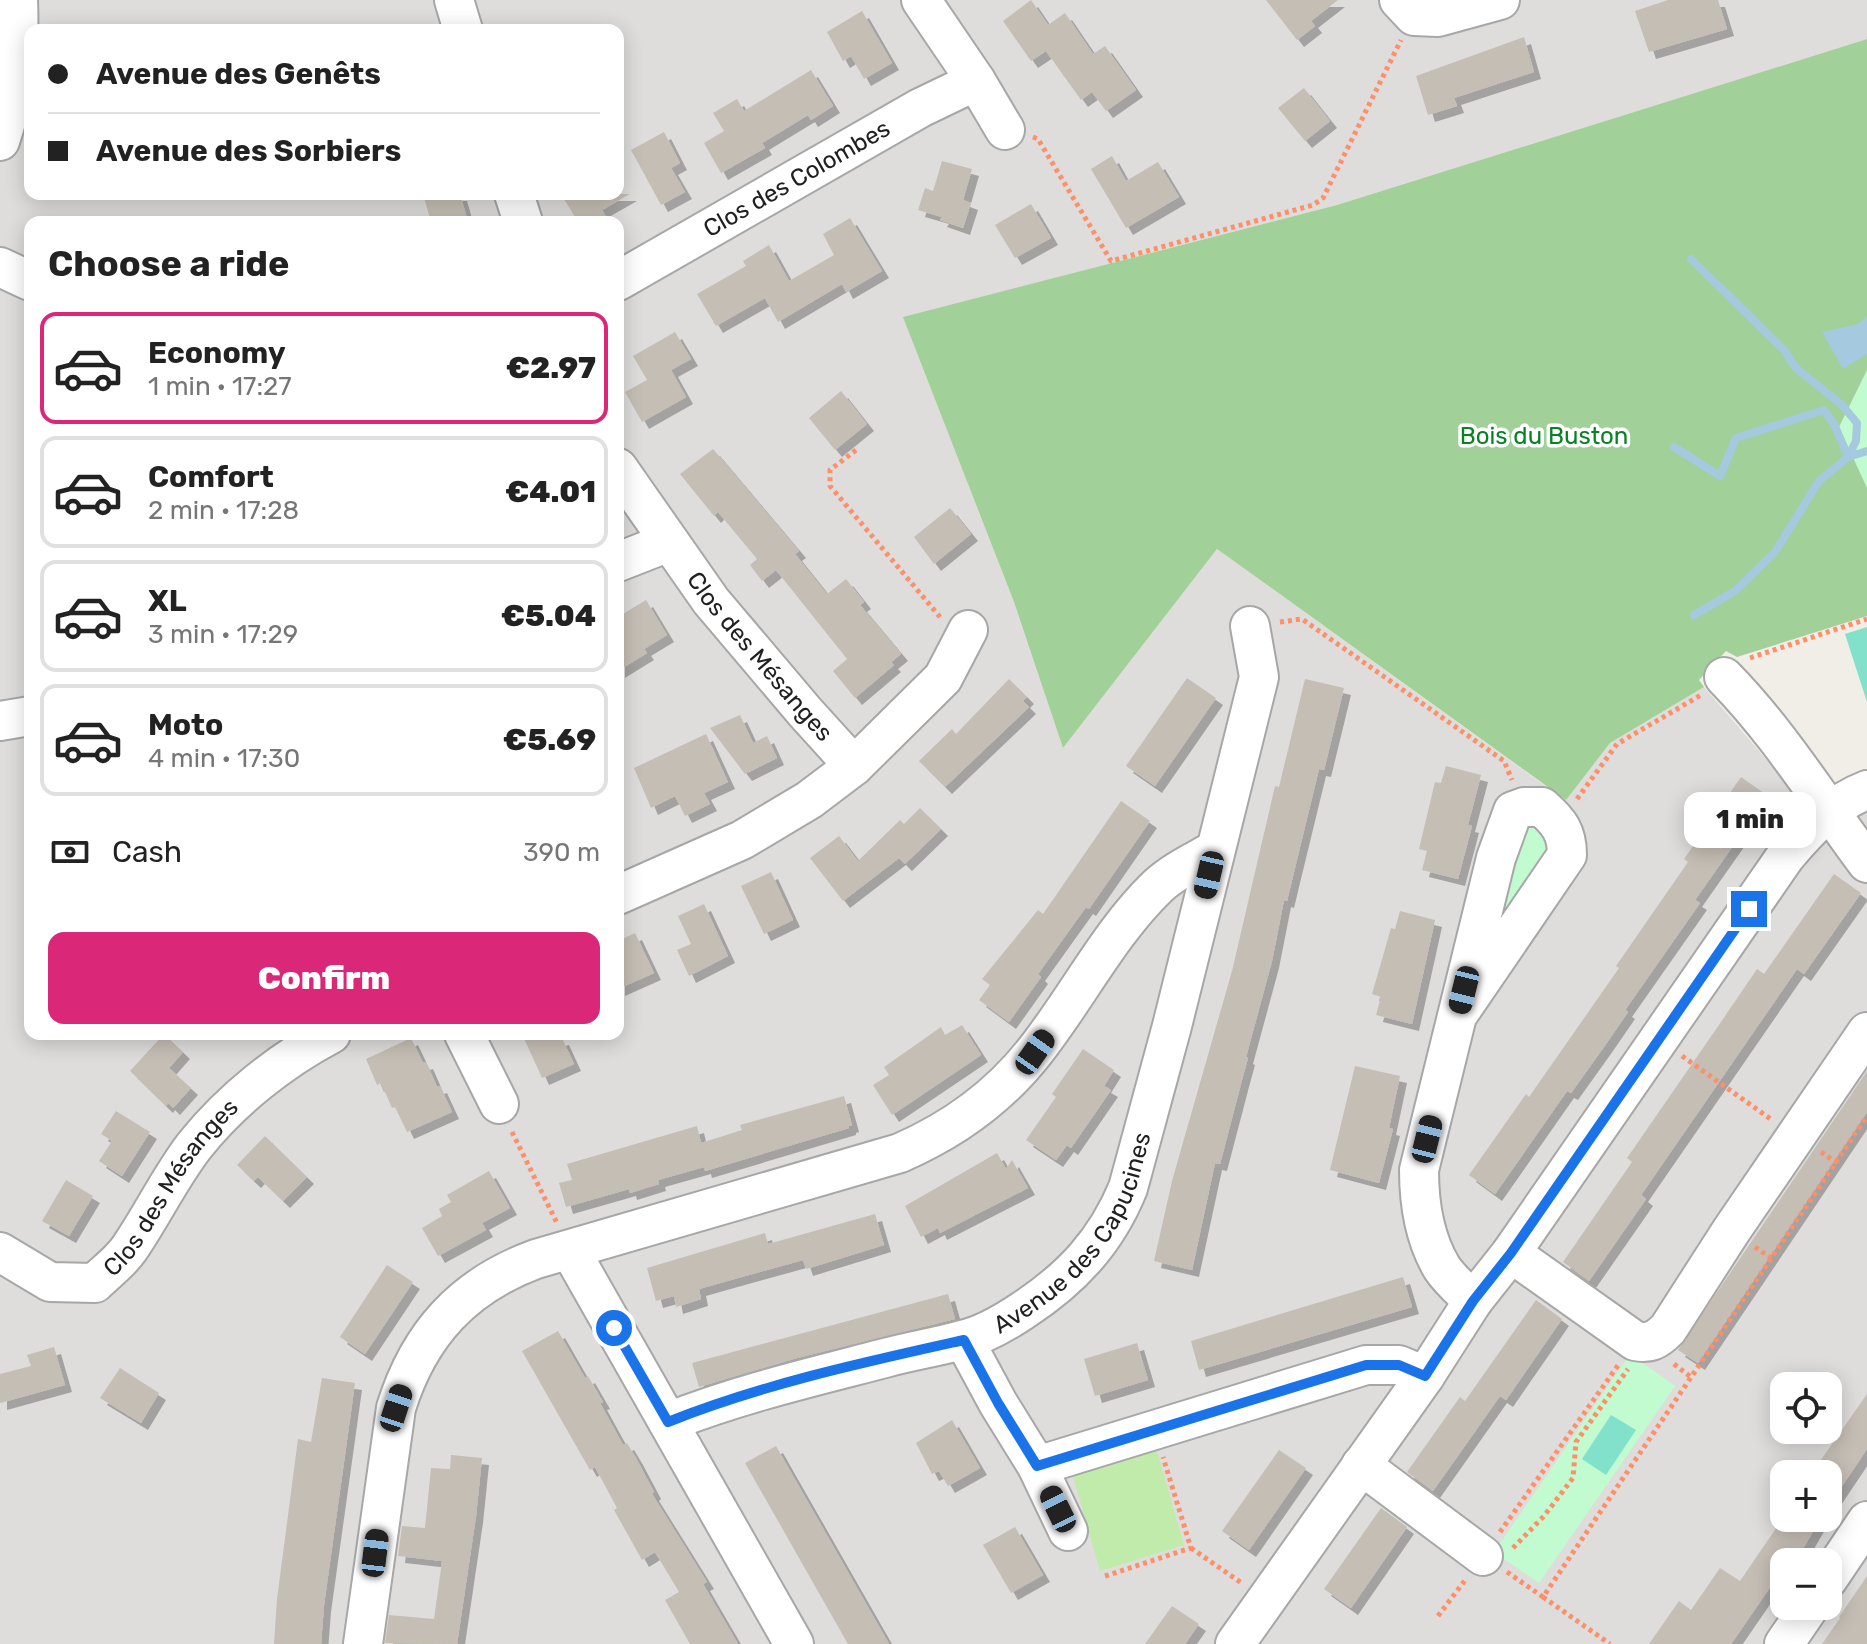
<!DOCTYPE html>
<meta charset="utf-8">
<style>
body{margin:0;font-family:Rubik,sans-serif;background:#f6f6f6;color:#222;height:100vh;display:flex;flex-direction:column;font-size:30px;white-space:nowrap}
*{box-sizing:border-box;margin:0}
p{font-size:26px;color:#767676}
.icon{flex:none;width:44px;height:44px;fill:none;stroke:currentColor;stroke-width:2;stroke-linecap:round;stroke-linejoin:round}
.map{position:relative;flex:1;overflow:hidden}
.side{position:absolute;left:24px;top:216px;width:600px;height:824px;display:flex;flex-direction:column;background:#fff;border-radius:16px;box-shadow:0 4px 20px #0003}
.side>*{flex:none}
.top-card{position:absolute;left:24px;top:24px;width:600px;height:176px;border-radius:16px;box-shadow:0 4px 20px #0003;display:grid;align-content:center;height:176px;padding:0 24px;background:#fff}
.tools{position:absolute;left:1770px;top:1372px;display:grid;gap:16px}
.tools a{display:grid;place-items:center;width:72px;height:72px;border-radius:16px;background:#fff;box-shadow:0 4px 20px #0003;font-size:40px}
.end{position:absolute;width:36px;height:36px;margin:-18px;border:10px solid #1a73e8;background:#fff;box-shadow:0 0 0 4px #fff}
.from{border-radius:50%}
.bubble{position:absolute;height:56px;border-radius:16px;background:#fff;box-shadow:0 4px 20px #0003;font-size:26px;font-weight:800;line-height:56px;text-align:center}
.car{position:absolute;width:24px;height:48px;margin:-24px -12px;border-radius:10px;box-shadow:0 0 6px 2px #0007;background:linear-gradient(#222 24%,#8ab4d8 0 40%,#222 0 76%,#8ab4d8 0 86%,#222 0)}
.top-card b{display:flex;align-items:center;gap:28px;height:76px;font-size:30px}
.top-card b+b{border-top:2px solid #e0e0e0}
.top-card i{width:20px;height:20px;background:#222}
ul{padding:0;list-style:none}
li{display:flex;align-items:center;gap:24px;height:112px;margin:0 16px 12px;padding:0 8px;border:4px solid #e0e0e0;border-radius:16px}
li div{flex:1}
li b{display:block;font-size:30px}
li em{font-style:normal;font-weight:800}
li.active{border-color:#db2777}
li>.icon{width:72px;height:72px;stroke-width:1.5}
h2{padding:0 24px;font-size:36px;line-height:96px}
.pay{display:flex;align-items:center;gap:20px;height:88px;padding:0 24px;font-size:30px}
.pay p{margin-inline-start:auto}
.primary-button{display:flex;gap:16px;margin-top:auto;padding:16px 24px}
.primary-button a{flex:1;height:92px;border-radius:16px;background:#db2777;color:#fff;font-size:32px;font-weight:800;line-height:92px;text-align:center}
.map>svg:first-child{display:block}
.residential{fill:#dedddc;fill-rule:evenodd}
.grass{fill:#c1ebab}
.forest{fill:#a1d199}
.park{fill:#c2fbcf}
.pitch{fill:#82e1cb}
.water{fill:#a5c9df}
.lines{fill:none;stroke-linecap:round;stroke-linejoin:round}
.stream{stroke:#a5c9df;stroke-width:8}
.building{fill:#c5beb5;filter:url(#shadow)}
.minor-casing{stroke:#a7a7a7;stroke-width:42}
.path{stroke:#fd8f6a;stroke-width:5;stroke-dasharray:4 4;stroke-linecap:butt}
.minor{stroke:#fff;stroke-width:38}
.route{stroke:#1a73e8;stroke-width:10}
.labels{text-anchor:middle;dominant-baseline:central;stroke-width:7;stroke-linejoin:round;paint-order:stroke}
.street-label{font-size:24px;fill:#202020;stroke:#fff}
.park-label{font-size:24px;fill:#098225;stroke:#fff}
</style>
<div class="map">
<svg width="1867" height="1644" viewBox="0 0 1867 1644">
<defs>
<filter id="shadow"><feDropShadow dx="7" dy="7" stdDeviation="0" flood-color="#0004"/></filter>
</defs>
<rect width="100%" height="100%" fill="#f0eee6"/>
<path class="residential" d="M0,0h1867v39l-530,166 -433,112 110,285 49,146 154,-199 348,251 45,-57 94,-56 114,133 49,-14v838h-1867zM30,30h588v164h-588zM30,222h588v812h-588zM1784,1386h44v44h-44zM1784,1474h44v44h-44zM1784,1562h44v44h-44z"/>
<path class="grass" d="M1155,1444l29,101 -84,26 -29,-102z"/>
<path class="forest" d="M1867,39v577l-130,41 -11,-6 -27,29 5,7 -94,56 -44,57 -349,-251 -154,199 -49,-146 -111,-285 434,-112z"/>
<g class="park">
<path d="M1867,370v118l-28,-61z"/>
<path d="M1537,825l15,21 -65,101 32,-106 7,-12z"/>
<path d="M1630,1354l45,32 -136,197 -45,-31z"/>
</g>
<g class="pitch">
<path d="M1867,627v75l-22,-68z"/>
<path d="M1611,1415l25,15 -30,45 -24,-16z"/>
</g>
<path class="water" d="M1867,316v38l-24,15 -21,-37 36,-8z"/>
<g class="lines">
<g class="stream">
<path d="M1691,259l93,91 12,18 46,37 15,18 -1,18 -8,16"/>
<path d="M1674,447l46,29 16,-38 88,-28 11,16 13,31"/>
<path d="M1694,615l41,-24 40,-39 44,-71 29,-24 19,-6"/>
</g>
</g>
<g class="building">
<path d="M1031,0l17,25 17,-12 28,41 12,-8 31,44 -30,21 -14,-19 -11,8 -35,-49 -15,10 -28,-40z"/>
<path d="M1266,0h72l-27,21 4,5 -18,14z"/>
<path d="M1668,0h50l9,29 -78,23 -14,-41z"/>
<path d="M862,11l30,52 -28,16 -13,-23 -8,5 -16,-29z"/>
<path d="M1524,37l10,35 -80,26 3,8 -29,9 -12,-39z"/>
<path d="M811,70l22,36 -22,14 -3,-5 -46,28 3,5 -44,25 -17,-30 20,-12 -11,-18 24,-14 7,12z"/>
<path d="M1304,88l26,33 -25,20 -27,-33z"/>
<path d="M664,132l16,31 -9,5 14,24 -24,13 -30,-55z"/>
<path d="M1112,156l14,25 32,-19 21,35 -53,31 -35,-59z"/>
<path d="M942,161l30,8 -9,31 8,3 -8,25 -23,-8 2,-3 -24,-7 7,-22 8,3z"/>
<path d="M423,194h37l8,28h-37z"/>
<path d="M561,194h69l-28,16 7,12h-31z"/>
<path d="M1031,204l20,34 -36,20 -20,-33z"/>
<path d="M850,218l32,53 -36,21 -4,-8 -64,38 -13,-24 -49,28 -19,-32 49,-28 -3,-5 26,-16 20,36 45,-26 -11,-21z"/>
<path d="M675,332l16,27 -20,11 15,27 -44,25 -17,-30 22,-12 -14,-24z"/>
<path d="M841,391l26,33 -32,26 -26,-32z"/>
<path d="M713,449l86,102 -4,3 32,40 19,-15 18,23 -4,3 41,49 -10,8 3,3 -39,33 -22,-27 14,-12 -71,-89 -14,11 -12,-16 7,-6 -39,-47 -4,4 -34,-42z"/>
<path d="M950,508l21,26 -37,30 -20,-27z"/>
<path d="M646,600l21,35 -23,14 3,4 -29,18v-54z"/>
<path d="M1187,678l29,20 -61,88 -29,-20z"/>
<path d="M1009,679l18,18 -4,4 6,6 -84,80 -26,-26 33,-32 4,5z"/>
<path d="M1305,679l39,9 -20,82 -5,-1 -26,107 -6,25 -3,-1 -12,61 -26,96 2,1 -6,22 -22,84 -5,-1 -23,107 -38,-9 18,-80 60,-210 43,-185 4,1z"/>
<path d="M740,715l13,28 14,-7 10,22 -32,16 -35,-46z"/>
<path d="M706,734l22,48 -24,11 6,11 -25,12 -10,-20 -24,12 -17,-40z"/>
<path d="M1446,766l35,9 -13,50 4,1 -14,53 -36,-9 5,-19 -8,-2 16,-67 6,1z"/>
<path d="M1741,777l27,19 -73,104 5,3 -75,107 3,2 -22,32 -35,49 -4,-2 -72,103 -26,-19 57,-81 3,3 90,-129 -3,-2 72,-104 -4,-3z"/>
<path d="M1121,801l29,20 -61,88 -3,-2 -48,67 3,3 -32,45 -30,-22 11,-15 -8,-6 56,-69 5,4z"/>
<path d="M920,808l21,21 -36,35 -6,-6 -56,43 -33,-43 29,-22 19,25 42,-41 4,4z"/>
<path d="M771,872l22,48 -29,14 -23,-48z"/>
<path d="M1834,874l27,19 -57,81 -7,-5 -156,226 5,4 -57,82 -26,-19 69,-100 -5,-4 94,-136 36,-53 7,5z"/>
<path d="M704,904l24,52 -39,20 -12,-26 14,-6 -13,-28z"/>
<path d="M1400,911l35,9 -23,104 -36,-9 5,-18 -9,-3 19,-66 4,1z"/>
<path d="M635,933l19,40 -36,16v-48z"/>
<path d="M962,1025l19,30 -89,60 -19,-30 16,-10 -5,-8 57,-40 4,8z"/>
<path d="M164,1034l19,18 -14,16 22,20 -18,20 -5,-5 -2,3 -36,-35z"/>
<path d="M522,1034h34l2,5 4,-1 12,26 -32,14z"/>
<path d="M411,1038l12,25 3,-1 11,25 3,-1 12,26 -45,20 -12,-25 -3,1 -11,-25 -4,2 -11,-26z"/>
<path d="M1083,1049l31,21 -10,16 7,4 -40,58 -4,-3 -11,15 -30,-20 30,-43 -4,-3z"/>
<path d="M1355,1066l45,10 -11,52 4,1 -14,54 -49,-13z"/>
<path d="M1867,1071v41l-169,251 -20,-13z"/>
<path d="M844,1096l8,29 -3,1v2l-144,43 -1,-4 -46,13 1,4 -29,9 -1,-4 -63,18 -7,-24 13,-3 -5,-16 130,-38 4,17 41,-13 -2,-5z"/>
<path d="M116,1111l34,21 -28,44 -23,-15 13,-20 -11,-7z"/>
<path d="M265,1136l42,41 -24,24 -25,-24 -4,4 -17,-16z"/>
<path d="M997,1153l9,16 6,-9 16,28 -88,45 -2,-5 -17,9 -16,-31z"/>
<path d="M489,1171l21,37 -28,15 4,7 -48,26 -16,-28 20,-12 -3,-7 12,-7 -4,-7z"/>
<path d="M66,1180l27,16 -24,40 -27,-15z"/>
<path d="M875,1214l9,31 -78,24 -3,-9 -83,23 -21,6 2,10 -25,8 -2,-11 -18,5 -9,-33 118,-35 3,11z"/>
<path d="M387,1265l26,17 -48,72 -25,-17z"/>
<path d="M1403,1277l9,30 -213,63 -8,-29z"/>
<path d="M948,1294l7,25 -158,39 -98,29 -7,-24z"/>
<path d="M1536,1300l26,19 -56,81 -6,-4 -67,95 -26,-19 53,-75 5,4z"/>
<path d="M558,1331l27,47 3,-2 15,26 -3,1 23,42 4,-2 9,15 18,34 -2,2 55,88 -4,2 35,60h-48l-25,-44 14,-8 -24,-40 -13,8 -28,-50 3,-2 -22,-41 -5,3 -15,-26 -53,-93z"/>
<path d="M1137,1343l11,37 -53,16 -11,-37z"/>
<path d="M54,1347l11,38 -65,18v-29l31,-8 -4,-11z"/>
<path d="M120,1368l39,25 -18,30 -41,-25z"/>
<path d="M322,1378l33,5 -31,222 -3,39h-47l3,-45 21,-160 13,3z"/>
<path d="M1867,1394v55l-39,58v-33h-17z"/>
<path d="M952,1420l28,48 -32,18 -9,-15 -7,3 -16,-31z"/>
<path d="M776,1446l13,23 100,175h-41l-20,-35 -83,-146z"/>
<path d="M1279,1450l27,18 -57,82 -27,-19z"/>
<path d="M451,1455l31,3 -6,58 -19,128 -72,-1 4,-28 45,4 8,-58 -44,-5 4,-30 23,2 6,-60 19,1z"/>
<path d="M1381,1508l26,19 -56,81 -27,-19z"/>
<path d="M1783,1518h38l-26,44h-11v29l-11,-8 -42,61h-82l30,-43 12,9 29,-42 20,13z"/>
<path d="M1015,1527l28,48 -32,18 -28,-48z"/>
<path d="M1867,1576v68h-45l18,-26 -1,-1z"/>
<path d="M1172,1606l27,18 -14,20h-40z"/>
</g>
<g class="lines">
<g class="minor-casing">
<g id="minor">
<path d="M454,0l9,30"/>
<path d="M921,0l55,81 29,49"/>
<path d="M1399,0l15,16 24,1 62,-17"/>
<path d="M0,141c15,-44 20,-94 18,-141"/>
<path d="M514,194l9,28"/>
<path d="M0,267l30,14"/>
<path id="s1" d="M618,281l302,-173 56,-27"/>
<path id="s2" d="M618,468l93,133 94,111 49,54"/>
<path d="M618,562l51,-20"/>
<path d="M1724,677c55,56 96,123 143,186"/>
<path d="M0,721l30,-5"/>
<path d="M618,895l124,-55 67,-40 45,-34 89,-88 25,-48"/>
<path d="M1457,1016l110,-161c0,-23 -8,-33 -25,-48h-18l-11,4 -17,47 -77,312c0,35 5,68 23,98 8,12 21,23 31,33"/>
<path d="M464,1034l35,70"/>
<path d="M570,1250l224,394"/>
<path id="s3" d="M0,1252l50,30 45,1c11,-11 25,-21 34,-34 23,-33 41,-72 66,-104 36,-45 85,-84 136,-111"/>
<path d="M1511,1253l124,88c15,3 22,-1 33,-12l63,-98 136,-199"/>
<path d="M964,1340l34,63 39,63 31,65"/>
<path id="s4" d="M668,1422c71,-28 144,-45 217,-64 25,-7 52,-11 77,-18 22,-5 42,-17 60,-29 49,-32 84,-69 106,-123l44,-162 87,-349 -9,-51"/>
<path d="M1361,1465l122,91"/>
<path d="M1037,1466l329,-101h33l26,11"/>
<path d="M1828,1579l39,-58"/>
<path d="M363,1644l33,-236c23,-74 67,-122 140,-149l364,-106c53,-23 99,-56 135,-102 42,-53 74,-118 123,-165 16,-15 38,-25 57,-36"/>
<path d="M1235,1644l190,-268 48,-75 38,-48 274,-396c23,-28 48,-54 82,-67"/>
<path d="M1784,1644l26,-38"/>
</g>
</g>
<g class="path">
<path d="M1033,137l5,2 73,122 202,-56 10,-7 78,-158"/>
<path d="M856,450l-26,20v16l110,131"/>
<path d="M1280,622l22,-3 202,142 8,19"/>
<path d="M1750,658l117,-39"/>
<path d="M1577,799l40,-55 84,-49"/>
<path d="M1682,1056l90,64"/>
<path d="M512,1132l45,91"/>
<path d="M1821,1152l16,11"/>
<path d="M1755,1247l16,11"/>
<path d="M1674,1364l18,14"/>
<path d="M1500,1532l119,-168"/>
<path d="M1191,1548l52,36"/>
<path d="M1513,1548l31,-32 29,-38 3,-36 52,-73"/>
<path d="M1507,1572l36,25 324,-481"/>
<path d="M1105,1576l86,-28 -28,-91"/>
<path d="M1543,1597l67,47"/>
<path d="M1438,1616l28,-37"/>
</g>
<use href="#minor" class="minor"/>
</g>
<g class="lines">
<path class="route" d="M614,1328l54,94c95,-38 197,-60 296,-82l34,63 39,63 329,-101h33l26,11 48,-75 38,-48 238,-344"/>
</g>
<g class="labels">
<g class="street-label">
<text stroke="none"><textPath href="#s1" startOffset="206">Clos des Colombes</textPath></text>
<text stroke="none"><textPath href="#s2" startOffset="236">Clos des Mésanges</textPath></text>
<text stroke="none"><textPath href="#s3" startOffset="226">Clos des Mésanges</textPath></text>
<text stroke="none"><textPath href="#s4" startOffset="468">Avenue des Capucines</textPath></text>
</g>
<g class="park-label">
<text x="1544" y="436">Bois du Buston</text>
</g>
</g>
</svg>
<div class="tools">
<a><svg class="icon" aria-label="locate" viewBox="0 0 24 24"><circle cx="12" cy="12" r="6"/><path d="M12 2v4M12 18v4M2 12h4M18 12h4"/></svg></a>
<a>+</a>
<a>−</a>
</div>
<i class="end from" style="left:614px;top:1328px"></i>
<i class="end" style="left:1749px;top:909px"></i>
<div class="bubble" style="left:1684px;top:792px;width:132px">1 min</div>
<i class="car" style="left:1209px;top:875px;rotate:193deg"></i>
<i class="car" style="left:1464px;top:990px;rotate:194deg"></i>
<i class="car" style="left:1035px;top:1052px;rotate:35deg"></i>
<i class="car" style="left:1427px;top:1139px;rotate:14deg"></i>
<i class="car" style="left:396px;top:1408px;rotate:18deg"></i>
<i class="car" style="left:1058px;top:1509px;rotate:334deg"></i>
<i class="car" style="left:375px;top:1553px;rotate:7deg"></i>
<div class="top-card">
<b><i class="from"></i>Avenue des Genêts</b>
<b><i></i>Avenue des Sorbiers</b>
</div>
<section class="side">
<h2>Choose a ride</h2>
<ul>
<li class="active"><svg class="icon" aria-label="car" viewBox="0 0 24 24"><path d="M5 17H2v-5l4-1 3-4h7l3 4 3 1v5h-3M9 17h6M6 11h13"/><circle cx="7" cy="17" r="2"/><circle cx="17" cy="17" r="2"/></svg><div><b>Economy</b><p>1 min · 17:27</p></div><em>€2.97</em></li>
<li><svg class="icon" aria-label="car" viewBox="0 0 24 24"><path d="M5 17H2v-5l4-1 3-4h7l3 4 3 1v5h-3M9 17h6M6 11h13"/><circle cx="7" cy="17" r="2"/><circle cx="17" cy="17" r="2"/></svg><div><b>Comfort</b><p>2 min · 17:28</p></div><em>€4.01</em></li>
<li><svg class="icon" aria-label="car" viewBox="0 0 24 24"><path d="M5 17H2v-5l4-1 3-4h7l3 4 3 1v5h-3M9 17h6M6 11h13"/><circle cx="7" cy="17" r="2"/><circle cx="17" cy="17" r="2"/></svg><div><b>XL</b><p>3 min · 17:29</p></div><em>€5.04</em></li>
<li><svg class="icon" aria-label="car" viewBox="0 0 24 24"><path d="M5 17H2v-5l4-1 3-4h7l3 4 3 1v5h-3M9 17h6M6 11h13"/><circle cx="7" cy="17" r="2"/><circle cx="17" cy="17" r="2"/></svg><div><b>Moto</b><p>4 min · 17:30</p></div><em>€5.69</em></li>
</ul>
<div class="pay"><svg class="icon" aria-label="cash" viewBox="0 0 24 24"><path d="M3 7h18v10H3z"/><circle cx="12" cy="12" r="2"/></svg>Cash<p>390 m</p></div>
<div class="primary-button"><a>Confirm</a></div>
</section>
</div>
